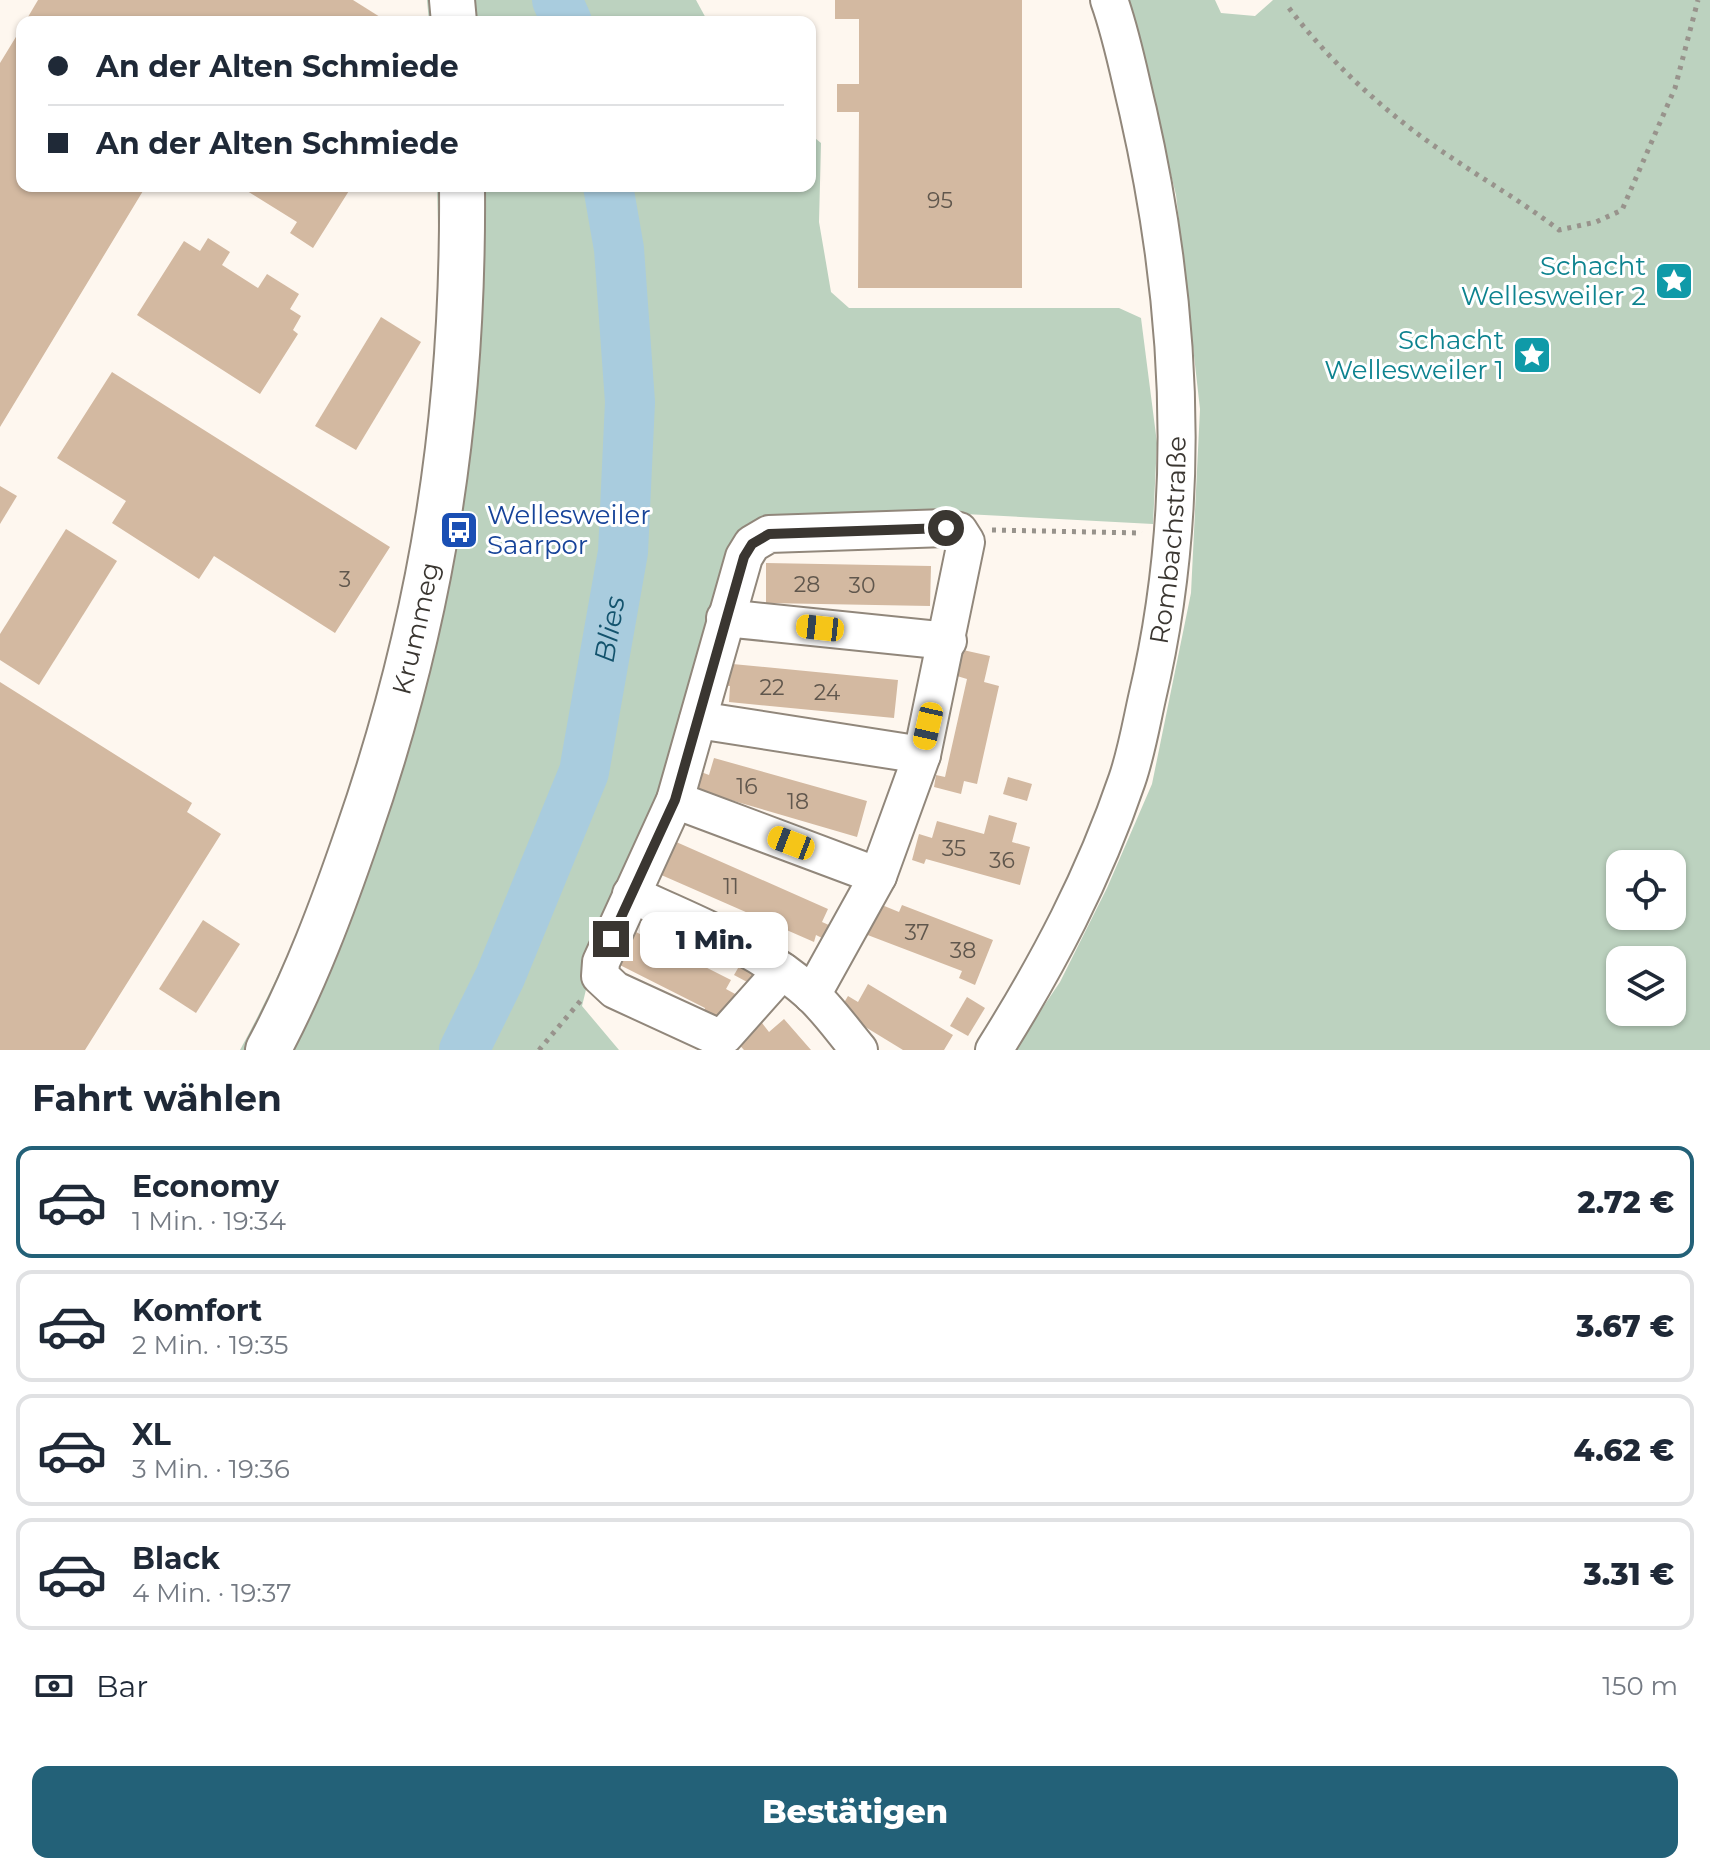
<!DOCTYPE html>
<html lang="de">
<meta charset="utf-8">
<style>
body{margin:0;font-family:Montserrat,sans-serif;background:#f6f6f7;color:#1f2937;height:100vh;display:flex;flex-direction:column;font-size:30px;white-space:nowrap}
*{box-sizing:border-box;margin:0}
p{font-size:26px;color:#747a83}
.icon{flex:none;width:44px;height:44px;fill:none;stroke:currentColor;stroke-width:2;stroke-linecap:round;stroke-linejoin:round}
.map{position:relative;height:1050px;overflow:hidden}
.side{display:flex;flex-direction:column;background:#fff;flex:1}
.side>*{flex:none}
.guide{position:absolute;left:16px;top:16px;width:800px;height:176px;border-radius:16px;box-shadow:0 2px 6px #0004;display:grid;align-content:center;height:176px;padding:0 32px;background:#fff}
.tools{position:absolute;left:1606px;top:850px;display:grid;gap:16px}
.tools a{display:grid;place-items:center;width:80px;height:80px;border-radius:16px;background:#fff;box-shadow:0 2px 6px #0004;font-size:40px}
.end{position:absolute;width:36px;height:36px;margin:-18px;border:10px solid #3a3631;background:#fff;box-shadow:0 0 0 4px #fff}
.from{border-radius:50%}
.bubble{position:absolute;height:56px;border-radius:16px;background:#fff;box-shadow:0 2px 6px #0004;font-size:26px;font-weight:800;line-height:56px;text-align:center}
.car{position:absolute;width:24px;height:48px;margin:-24px -12px;border-radius:10px;box-shadow:0 0 6px 2px #0007;background:linear-gradient(#f5c518 24%,#345 0 40%,#f5c518 0 76%,#345 0 86%,#f5c518 0)}
.guide b{display:flex;align-items:center;gap:28px;height:76px;font-size:30px}
.guide b+b{border-top:2px solid #e0e1e3}
.guide i{width:20px;height:20px;background:#1f2937}
ul{padding:0;list-style:none}
li{display:flex;align-items:center;gap:24px;height:112px;margin:0 16px 12px;padding:0 16px;border:4px solid #e0e1e3;border-radius:16px}
li div{flex:1}
li b{display:block;font-size:30px}
li em{font-style:normal;font-weight:800}
li.current{border-color:#236178}
li>.icon{width:72px;height:72px;stroke-width:1.5}
h2{padding:0 32px;font-size:36px;line-height:96px}
.pay{display:flex;align-items:center;gap:20px;height:88px;padding:0 32px;font-size:30px}
.pay p{margin-inline-start:auto}
.button{display:flex;gap:16px;margin-top:auto;padding:16px 32px}
.button a{flex:1;height:92px;border-radius:16px;background:#236178;color:#fff;font-size:32px;font-weight:800;line-height:92px;text-align:center}
.map>svg:first-child{display:block}
.green{fill:#bcd2bf;fill-rule:evenodd}
.lines{fill:none;stroke-linecap:round;stroke-linejoin:round}
.river{stroke:#a9ccde;stroke-width:50}
.building{fill:#d3b9a1}
.minor-casing{stroke:#91877b;stroke-width:40}
.major-casing{stroke:#91877b;stroke-width:48}
.path{stroke:#98938c;stroke-width:5;stroke-dasharray:4 6;stroke-linecap:butt}
.minor{stroke:#fff;stroke-width:36}
.major{stroke:#fff;stroke-width:44}
.route{stroke:#3a3631;stroke-width:10}
.labels{text-anchor:middle;dominant-baseline:central;stroke-width:6;stroke-linejoin:round;paint-order:stroke}
.number-label{font-size:22px;fill:#60574d}
.culture-label{font-size:26px;fill:#0d838f;stroke:#fff;text-anchor:end}
.transit-label{font-size:26px;fill:#164399;stroke:#fff;text-anchor:start}
.street-label{font-size:26px;fill:#3a3631;stroke:#fff}
.water-label{font-size:28px;font-style:italic;fill:#13536d;stroke:#fff}
</style>
<div class="map">
<svg width="1710" height="1050" viewBox="0 0 1710 1050">
<rect width="100%" height="100%" fill="#fef7ef"/>
<g class="green">
<path d="M427,0h269l12,22h-279z"/>
<path d="M1128,0h87l6,13 34,3 18,-16h437v1050h-696l46,-68 47,-94 45,-104 39,-191 9,-184 -24,-214zM1620,864h52v52h-52zM1620,960h52v52h-52z"/>
<path d="M810,134l11,9 -2,79 12,70 18,16h270l22,10 16,125 -4,81 -188,-10 -217,9 -54,188 -101,250 -11,45 37,44h-379c103,-188 166,-416 188,-628 4,-32 10,-65 11,-97 1,-46 -1,-93 -2,-139h373z"/>
</g>
<g class="lines">
<g class="river">
<path d="M557,0l10,22"/>
<path id="s1" d="M464,1050l36,-73 84,-205 39,-220 7,-150 -11,-153 -11,-63"/>
</g>
</g>
<g class="building">
<path d="M38,0h315l35,22h-363z"/>
<path d="M835,0h187v288h-164l1,-176h-22v-28h22v-65h-24z"/>
<path d="M22,27v159h124l-146,241v-364z"/>
<path d="M239,186h113l-39,62 -23,-15 7,-11z"/>
<path d="M208,238l22,14 -8,13 36,23 9,-14 32,20 -9,15 11,7 -8,14 5,4 -38,60 -123,-79 47,-74 16,10z"/>
<path d="M381,317l40,25 -65,108 -41,-24z"/>
<path d="M112,372l278,175 -55,86 -121,-77 -15,23 -87,-56 14,-22 -69,-43z"/>
<path d="M0,486l17,10 -17,28z"/>
<path d="M66,529l51,32 -78,124 -39,-25v-26z"/>
<path d="M766,563l165,3 -1,40 -164,-3z"/>
<path d="M963,650l27,6 -6,26 15,4 -22,98 -13,-3 -3,13 -27,-7 2,-12 9,2 22,-98 -10,-3z"/>
<path d="M722,663l176,17 -4,38 -165,-16 1,-16 -10,-1z"/>
<path d="M0,682l192,121 -5,9 34,22 -136,216h-85z"/>
<path d="M714,758l153,43 -10,36 -161,-47 5,-18 8,3z"/>
<path d="M1008,777l24,7 -5,17 -24,-7z"/>
<path d="M989,815l28,8 -5,19 18,5 -10,38 -94,-26 -2,5 -12,-4 7,-26 13,4 5,-17 47,13z"/>
<path d="M674,841l154,68 -6,13 16,7 -6,14 -16,-8 -2,7 -155,-68z"/>
<path d="M877,903l22,9 3,-7 91,35 -18,45 -16,-7 3,-7 -97,-37z"/>
<path d="M203,920l37,24 -44,69 -37,-24z"/>
<path d="M632,930l99,50 -5,9 11,6 -18,36 -20,-10 6,-13 -99,-50z"/>
<path d="M741,963l15,9 -7,11 -15,-8z"/>
<path d="M868,984l85,51 -9,15h-41l-54,-33 -13,-1 12,-20 10,6z"/>
<path d="M967,997l18,11 -17,28 -18,-10z"/>
<path d="M759,1019l10,13 15,-13 27,31h-67l-9,-10z"/>
</g>
<g class="lines">
<g class="minor-casing">
<g id="minor">
<path d="M725,618l223,23"/>
<path d="M698,720l224,35"/>
<path d="M675,800l203,76"/>
<path d="M631,894c61,29 128,53 179,99 18,16 33,38 49,57"/>
<path d="M782,971l-57,64 -10,1 -100,-46 -15,-14 1,-14 74,-162 69,-243 8,-13 17,-10 177,-6 13,3 7,11 -44,213 -44,121 -66,119"/>
<path id="s2" d="M994,1050c54,-86 100,-173 133,-270 9,-26 14,-55 20,-82 46,-194 35,-393 -9,-587 -9,-37 -16,-75 -29,-111"/>
</g>
</g>
<g class="major-casing">
<g id="major">
<path d="M452,0l2,22"/>
<path id="s3" d="M268,1050c37,-69 65,-144 90,-217 75,-216 106,-419 104,-647"/>
</g>
</g>
<g class="path">
<path d="M1289,8c37,49 86,95 137,132 44,32 90,57 133,90l37,-8 26,-12 53,-122 23,-88"/>
<path d="M992,530l150,3"/>
<path d="M539,1050l43,-51"/>
</g>
<use href="#minor" class="minor"/>
<use href="#major" class="major"/>
</g>
<g class="lines">
<path class="route" d="M611,939l64,-139 69,-243 8,-13 17,-10 177,-6"/>
</g>
<defs>
<g id="sight-square" transform="scale(2)"><rect x="-9" y="-9" width="18" height="18" rx="4" fill="#0f9aa8" stroke="#fff"/><path d="M0-6L1.8-2.2L6-1.7L2.9 1.2L3.7 5.4L0 3.3L-3.7 5.4L-2.9 1.2L-6-1.7L-1.8-2.2Z" fill="#fff"/></g>
<g id="bus-square" transform="scale(2)"><rect x="-9" y="-9" width="18" height="18" rx="4" fill="#1a4fb4" stroke="#fff"/><path d="M-5-6H5V4H4V6H2V4H-2V6H-4V4H-5ZM-3.5-4V0h7V-4ZM-3.5 1.2v1.5H-2V1.2ZM2 1.2v1.5H3.5V1.2Z" fill="#fff"/></g>
</defs>
<g fill-rule="evenodd">
<use href="#sight-square" x="1674" y="281"/>
<use href="#sight-square" x="1532" y="355"/>
<use href="#bus-square" x="459" y="530"/>
</g>
<g class="labels">
<g class="number-label">
<text x="940" y="200">95</text>
<text x="345" y="579">3</text>
<text x="807" y="584">28</text>
<text x="862" y="585">30</text>
<text x="772" y="687">22</text>
<text x="827" y="692">24</text>
<text x="747" y="786">16</text>
<text x="798" y="801">18</text>
<text x="954" y="848">35</text>
<text x="1002" y="860">36</text>
<text x="731" y="886">11</text>
<text x="917" y="932">37</text>
<text x="963" y="950">38</text>
</g>
<g class="culture-label">
<text x="1646" y="266">Schacht<tspan x="1646" dy="30">Wellesweiler 2</tspan></text>
<text x="1504" y="340">Schacht<tspan x="1504" dy="30">Wellesweiler 1</tspan></text>
</g>
<g class="transit-label">
<text x="487" y="515">Wellesweiler<tspan x="487" dy="30">Saarpor</tspan></text>
</g>
<g class="street-label">
<text stroke="none"><textPath href="#s2" startOffset="546">Rombachstraße</textPath></text>
<text stroke="none"><textPath href="#s3" startOffset="448">Krummeg</textPath></text>
</g>
<g class="water-label">
<text stroke="none"><textPath href="#s1" startOffset="448">Blies</textPath></text>
</g>
</g>
</svg>
<div class="tools">
<a><svg class="icon" aria-label="locate" viewBox="0 0 24 24"><circle cx="12" cy="12" r="6"/><path d="M12 2v4M12 18v4M2 12h4M18 12h4"/></svg></a>
<a><svg class="icon" aria-label="layers" viewBox="0 0 24 24"><path d="M12 4l9 5-9 5-9-5zM3 14l9 5 9-5"/></svg></a>
</div>
<i class="end from" style="left:946px;top:528px"></i>
<i class="end" style="left:611px;top:939px"></i>
<div class="bubble" style="left:640px;top:912px;width:148px">1 Min.</div>
<i class="car" style="left:820px;top:628px;rotate:276deg"></i>
<i class="car" style="left:928px;top:726px;rotate:193deg"></i>
<i class="car" style="left:791px;top:843px;rotate:291deg"></i>
<div class="guide">
<b><i class="from"></i>An der Alten Schmiede</b>
<b><i></i>An der Alten Schmiede</b>
</div>
</div>
<section class="side">
<h2>Fahrt wählen</h2>
<ul>
<li class="current"><svg class="icon" aria-label="car" viewBox="0 0 24 24"><path d="M5 17H2v-5l4-1 3-4h7l3 4 3 1v5h-3M9 17h6M6 11h13"/><circle cx="7" cy="17" r="2"/><circle cx="17" cy="17" r="2"/></svg><div><b>Economy</b><p>1 Min. · 19:34</p></div><em>2.72 €</em></li>
<li><svg class="icon" aria-label="car" viewBox="0 0 24 24"><path d="M5 17H2v-5l4-1 3-4h7l3 4 3 1v5h-3M9 17h6M6 11h13"/><circle cx="7" cy="17" r="2"/><circle cx="17" cy="17" r="2"/></svg><div><b>Komfort</b><p>2 Min. · 19:35</p></div><em>3.67 €</em></li>
<li><svg class="icon" aria-label="car" viewBox="0 0 24 24"><path d="M5 17H2v-5l4-1 3-4h7l3 4 3 1v5h-3M9 17h6M6 11h13"/><circle cx="7" cy="17" r="2"/><circle cx="17" cy="17" r="2"/></svg><div><b>XL</b><p>3 Min. · 19:36</p></div><em>4.62 €</em></li>
<li><svg class="icon" aria-label="car" viewBox="0 0 24 24"><path d="M5 17H2v-5l4-1 3-4h7l3 4 3 1v5h-3M9 17h6M6 11h13"/><circle cx="7" cy="17" r="2"/><circle cx="17" cy="17" r="2"/></svg><div><b>Black</b><p>4 Min. · 19:37</p></div><em>3.31 €</em></li>
</ul>
<div class="pay"><svg class="icon" aria-label="cash" viewBox="0 0 24 24"><path d="M3 7h18v10H3z"/><circle cx="12" cy="12" r="2"/></svg>Bar<p>150 m</p></div>
<div class="button"><a>Bestätigen</a></div>
</section>
